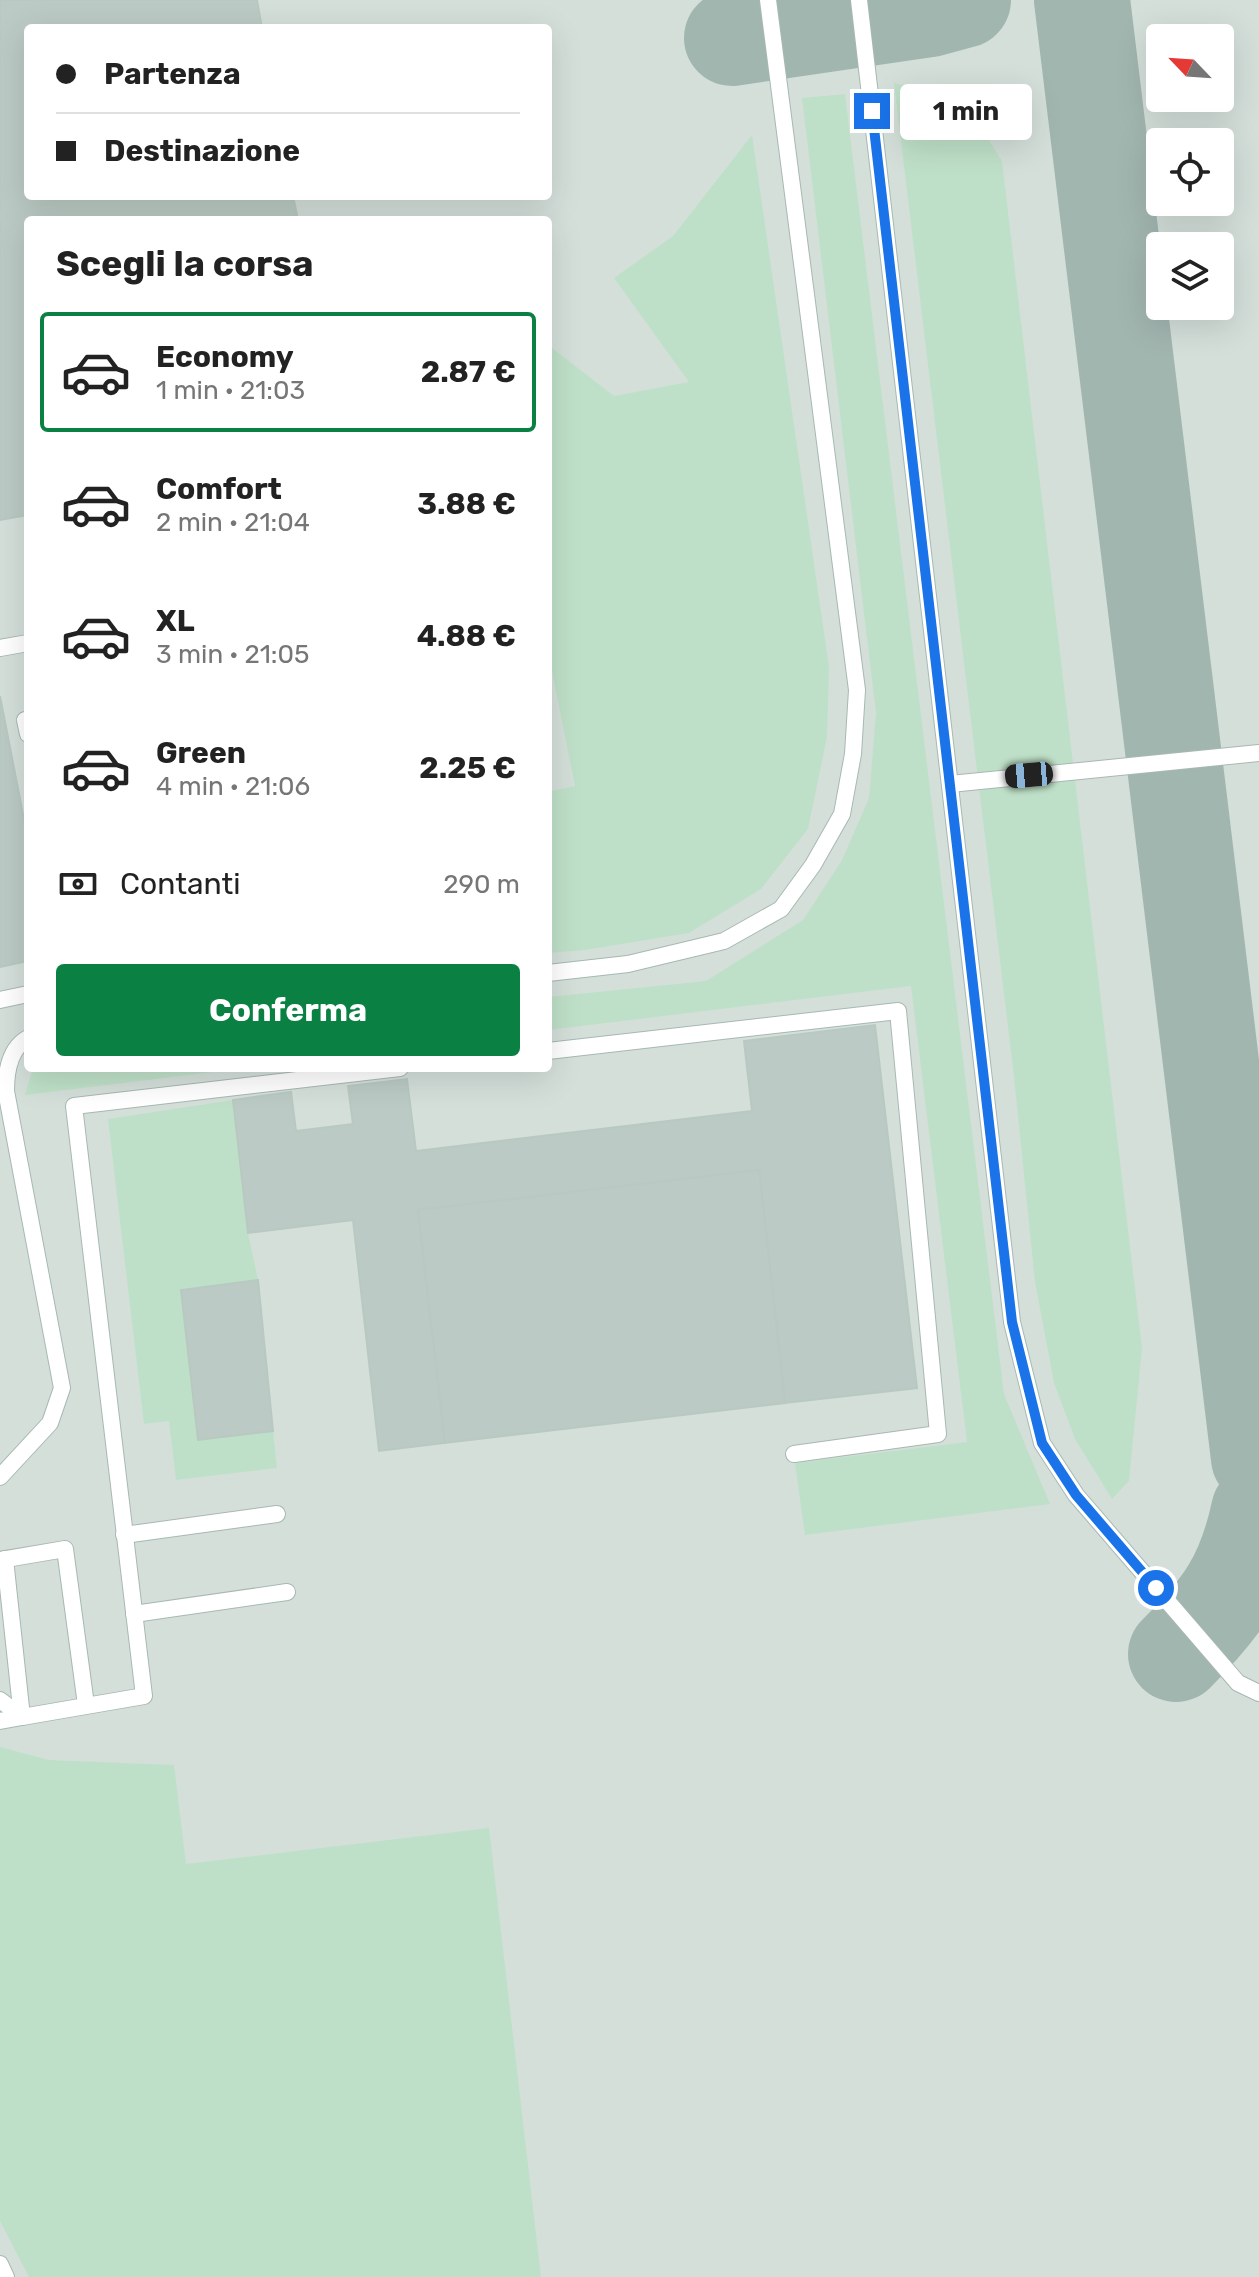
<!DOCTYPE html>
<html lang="it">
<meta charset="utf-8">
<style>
body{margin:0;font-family:Rubik,sans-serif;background:#f6f6f6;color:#222;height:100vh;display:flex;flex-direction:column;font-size:30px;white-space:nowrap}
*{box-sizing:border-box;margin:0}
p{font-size:26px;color:#767676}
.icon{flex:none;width:44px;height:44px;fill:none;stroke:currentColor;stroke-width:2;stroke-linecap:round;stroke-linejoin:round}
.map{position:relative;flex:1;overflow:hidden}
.drawer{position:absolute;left:24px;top:216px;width:528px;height:856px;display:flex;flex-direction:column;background:#fff;border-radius:8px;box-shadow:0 8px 32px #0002}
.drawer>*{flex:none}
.banner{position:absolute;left:24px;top:24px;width:528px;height:176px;border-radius:8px;box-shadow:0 8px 32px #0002;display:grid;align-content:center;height:176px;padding:0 32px;background:#fff}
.needle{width:52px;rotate:295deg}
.fabs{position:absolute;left:1146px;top:24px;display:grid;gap:16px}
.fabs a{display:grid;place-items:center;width:88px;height:88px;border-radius:8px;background:#fff;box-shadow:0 8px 32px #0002;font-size:40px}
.end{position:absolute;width:36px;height:36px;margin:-18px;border:10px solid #1a73e8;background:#fff;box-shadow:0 0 0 4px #fff}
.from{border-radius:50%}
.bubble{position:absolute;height:56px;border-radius:8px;background:#fff;box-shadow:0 8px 32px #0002;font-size:26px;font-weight:700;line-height:56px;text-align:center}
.car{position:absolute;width:24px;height:48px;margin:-24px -12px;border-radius:10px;box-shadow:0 0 6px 2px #0007;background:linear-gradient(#222 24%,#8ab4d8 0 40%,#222 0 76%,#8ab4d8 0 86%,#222 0)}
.banner b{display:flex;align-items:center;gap:28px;height:76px;font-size:30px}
.banner b+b{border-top:2px solid #e0e0e0}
.banner i{width:20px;height:20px;background:#222}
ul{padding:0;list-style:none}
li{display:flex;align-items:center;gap:24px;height:120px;margin:0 16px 12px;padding:0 16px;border:4px solid transparent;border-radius:8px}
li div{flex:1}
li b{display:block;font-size:30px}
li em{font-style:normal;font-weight:700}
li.selected{border-color:#0b8043}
li>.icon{width:72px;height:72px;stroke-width:1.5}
h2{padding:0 32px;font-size:36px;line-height:96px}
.pay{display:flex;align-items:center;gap:20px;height:88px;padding:0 32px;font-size:30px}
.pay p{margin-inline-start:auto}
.cta{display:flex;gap:16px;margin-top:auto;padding:16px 32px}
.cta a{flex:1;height:92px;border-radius:8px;background:#0b8043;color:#fff;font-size:32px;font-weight:700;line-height:92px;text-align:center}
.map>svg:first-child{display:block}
.built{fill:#d4dfda;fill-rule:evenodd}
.green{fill:#bfe0c8}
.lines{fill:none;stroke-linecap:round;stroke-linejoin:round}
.taxiway{stroke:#a2b6b0;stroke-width:96}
.building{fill:#bbcac4;stroke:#b8c9c2;stroke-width:2}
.service-casing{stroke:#a8b8b2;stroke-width:18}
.service{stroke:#fff;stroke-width:16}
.route{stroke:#1a73e8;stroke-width:10}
</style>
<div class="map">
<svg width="1259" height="2277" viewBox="0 0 1259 2277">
<rect width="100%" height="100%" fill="#e6efeb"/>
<path class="built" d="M0,0h1259v2277h-1259zM28,28h520v168h-520zM1160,38h60v60h-60zM1160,142h60v60h-60zM28,220h520v848h-520zM1160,246h60v60h-60z"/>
<g class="green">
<path d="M894,83c62,17 75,22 108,78l140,1187 -13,133 -17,18 -37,-60 -21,-56 -19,-101 -21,-205z"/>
<path d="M845,94l159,1300 46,110 -245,31 -10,-72 172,-21 -56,-456 -363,44v-33l158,-16 97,-61 39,-60 27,-62 7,-85 -74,-615z"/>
<path d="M752,135l77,532 -2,70 -19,92 -47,60 -72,44 -104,17 -37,3v-161l27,-6 -27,-135v-306l66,51 75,-14 -75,-104 59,-42z"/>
<path d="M33,1068h212l-220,27z"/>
<path d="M233,1100l15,133 10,47 -77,10 17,149 75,-8 4,37 -101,12 -7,-59 -25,3 -36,-305z"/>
<path d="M0,1747l49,13 125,5 12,99 303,-36 52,449h-512l-29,-56z"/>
</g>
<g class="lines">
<g class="taxiway">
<path d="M1082,0l177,1458"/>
<path d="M732,38l198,-29 33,-9"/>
<path d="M1176,1654c46,-46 69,-77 83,-143"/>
</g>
</g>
<g class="building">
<path d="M0,0h257l5,28h-234v168h265l5,24h-270v295l-28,5z"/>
<path d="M0,696l28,144v121l-28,6z"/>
<path d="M875,1025l42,363 -132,15 -26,-233 -341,40 27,233 -66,8 -26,-231 -105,13 -15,-133 58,-8 5,39 57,-7 -5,-38 59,-7 9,72 336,-40 -8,-70z"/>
<path d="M759,1170l26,233 -340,40 -27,-233z"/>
<path d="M258,1280l15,151 -75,9 -17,-150z"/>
</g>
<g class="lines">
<g class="service-casing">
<g id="service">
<path d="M859,0l153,1322 30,121 34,52 162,188 21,10"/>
<path d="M0,648l28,-5"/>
<path d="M25,720l3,14"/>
<path d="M950,784l309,-31"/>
<path d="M548,973l80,-9 96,-23 57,-32 32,-44 29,-51 11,-60 4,-64 -89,-690"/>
<path d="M0,1000l28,-6"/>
<path d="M548,1051l350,-40 40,423 -144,20"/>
<path d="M0,1477l50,-54 12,-35 -56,-297c0,-19 4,-43 22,-53"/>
<path d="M124,1535l153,-21"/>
<path d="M5,1559l17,158 122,-21 -70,-590 326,-38"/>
<path d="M0,1560l65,-11 21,156"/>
<path d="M134,1614l153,-22"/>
<path d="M0,1700l22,17 -22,4"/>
<path d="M0,2264l6,13"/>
</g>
</g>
<use href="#service" class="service"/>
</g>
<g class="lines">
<path class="route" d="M872,111l140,1211 30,121 34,52 80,93"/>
</g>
</svg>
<div class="fabs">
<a><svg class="needle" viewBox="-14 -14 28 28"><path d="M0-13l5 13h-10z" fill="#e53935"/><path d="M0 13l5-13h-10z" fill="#767676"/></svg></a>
<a><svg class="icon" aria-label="locate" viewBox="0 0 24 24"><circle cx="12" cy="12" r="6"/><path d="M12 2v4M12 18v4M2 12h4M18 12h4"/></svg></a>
<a><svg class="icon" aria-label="layers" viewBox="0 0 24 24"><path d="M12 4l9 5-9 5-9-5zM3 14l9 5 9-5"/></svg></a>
</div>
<i class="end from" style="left:1156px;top:1588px"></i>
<i class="end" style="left:872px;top:111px"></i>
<div class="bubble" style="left:900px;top:84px;width:132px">1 min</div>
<i class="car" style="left:1029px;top:775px;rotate:265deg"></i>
<div class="banner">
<b><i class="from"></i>Partenza</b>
<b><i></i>Destinazione</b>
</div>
<section class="drawer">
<h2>Scegli la corsa</h2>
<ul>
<li class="selected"><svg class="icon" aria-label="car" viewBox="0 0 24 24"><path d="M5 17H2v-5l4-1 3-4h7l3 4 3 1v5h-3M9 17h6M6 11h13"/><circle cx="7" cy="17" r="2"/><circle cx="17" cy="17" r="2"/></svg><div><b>Economy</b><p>1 min · 21:03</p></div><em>2.87 €</em></li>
<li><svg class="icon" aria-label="car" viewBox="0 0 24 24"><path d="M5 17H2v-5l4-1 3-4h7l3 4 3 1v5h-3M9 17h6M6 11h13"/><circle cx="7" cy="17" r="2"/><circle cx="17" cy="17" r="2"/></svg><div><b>Comfort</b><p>2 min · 21:04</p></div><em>3.88 €</em></li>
<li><svg class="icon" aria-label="car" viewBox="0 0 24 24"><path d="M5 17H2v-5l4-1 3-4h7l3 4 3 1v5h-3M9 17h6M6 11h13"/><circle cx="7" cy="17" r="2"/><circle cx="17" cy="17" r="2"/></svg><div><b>XL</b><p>3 min · 21:05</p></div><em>4.88 €</em></li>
<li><svg class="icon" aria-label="car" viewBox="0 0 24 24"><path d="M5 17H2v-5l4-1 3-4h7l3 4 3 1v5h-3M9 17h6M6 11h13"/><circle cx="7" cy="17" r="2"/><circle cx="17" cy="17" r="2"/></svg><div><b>Green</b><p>4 min · 21:06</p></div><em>2.25 €</em></li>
</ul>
<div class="pay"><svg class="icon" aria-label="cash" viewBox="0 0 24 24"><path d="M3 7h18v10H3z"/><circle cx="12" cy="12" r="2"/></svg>Contanti<p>290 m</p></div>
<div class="cta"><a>Conferma</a></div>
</section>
</div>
